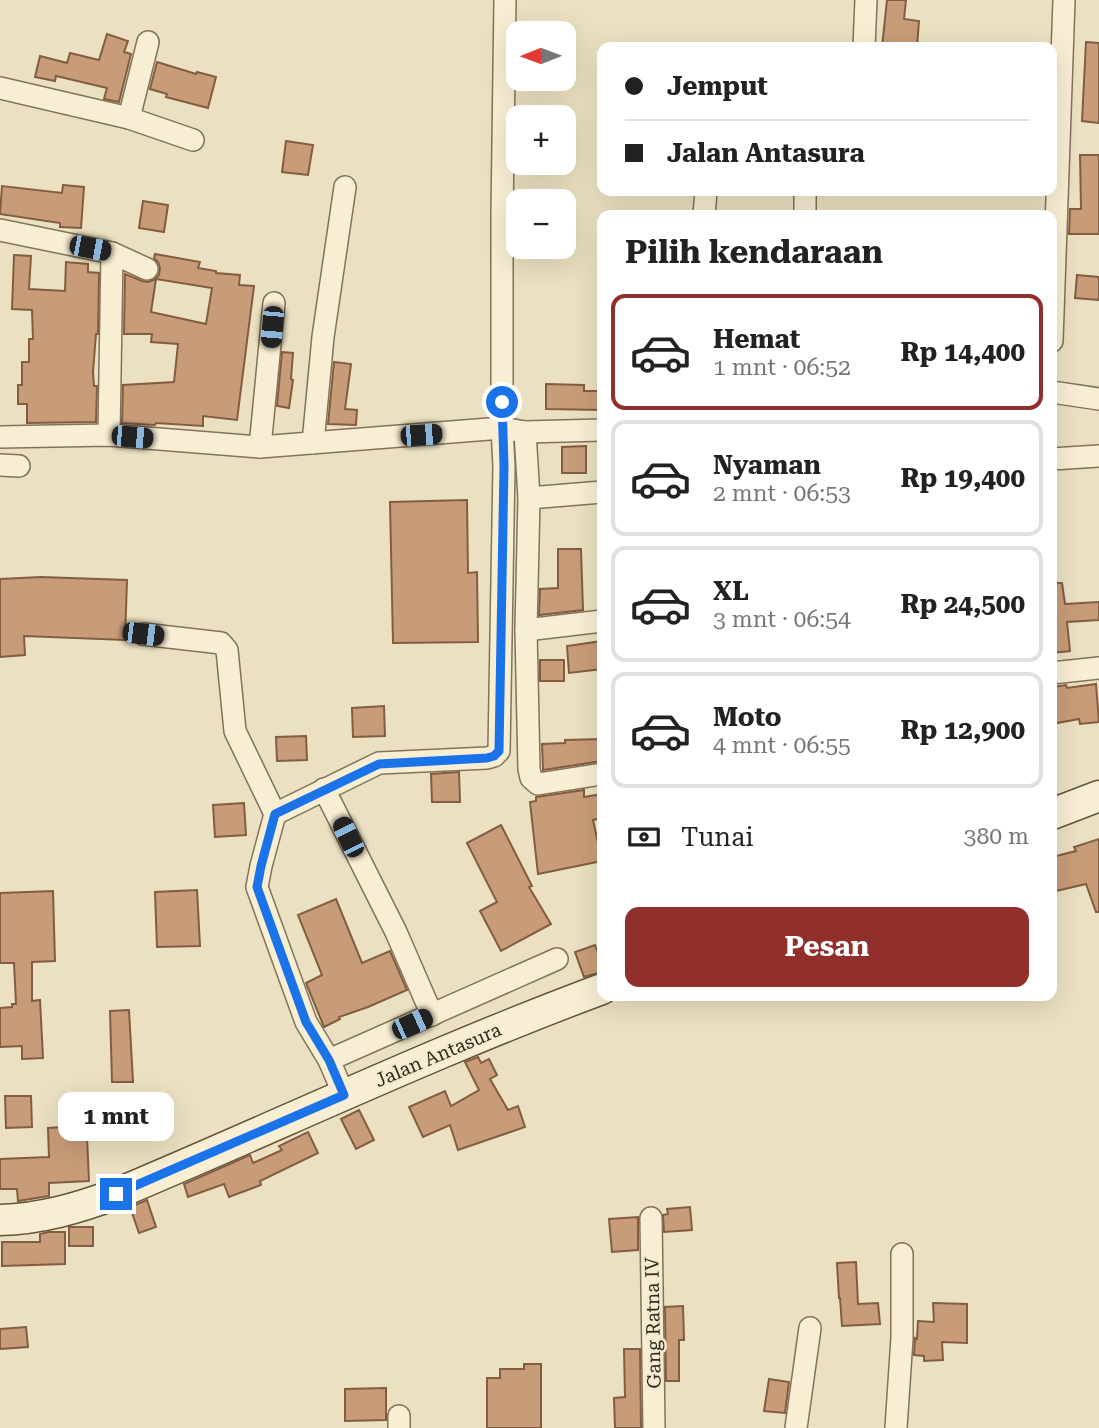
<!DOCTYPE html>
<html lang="id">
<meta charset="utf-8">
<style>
body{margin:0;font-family:"Roboto Serif",serif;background:#f2f2f2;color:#222;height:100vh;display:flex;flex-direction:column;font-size:26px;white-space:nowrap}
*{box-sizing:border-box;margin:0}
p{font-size:23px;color:#767676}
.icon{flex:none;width:38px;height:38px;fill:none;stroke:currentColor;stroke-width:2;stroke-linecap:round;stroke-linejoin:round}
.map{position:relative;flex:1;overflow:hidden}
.panel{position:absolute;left:597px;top:210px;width:460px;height:791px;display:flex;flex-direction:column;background:#fff;border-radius:14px;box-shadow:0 7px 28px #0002}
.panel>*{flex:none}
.guide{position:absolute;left:597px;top:42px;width:460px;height:154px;border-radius:14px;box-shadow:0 7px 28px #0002;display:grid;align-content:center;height:154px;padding:0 28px;background:#fff}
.needle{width:46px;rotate:269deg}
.controls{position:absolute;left:506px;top:21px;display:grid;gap:14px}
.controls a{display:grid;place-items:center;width:70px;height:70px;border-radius:14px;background:#fff;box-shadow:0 7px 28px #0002;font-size:35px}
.end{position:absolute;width:32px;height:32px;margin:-16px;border:9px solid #1a73e8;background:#fff;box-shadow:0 0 0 4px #fff}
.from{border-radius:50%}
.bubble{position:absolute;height:49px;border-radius:14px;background:#fff;box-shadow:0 7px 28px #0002;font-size:23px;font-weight:700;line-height:49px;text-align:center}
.car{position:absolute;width:21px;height:42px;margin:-21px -10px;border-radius:9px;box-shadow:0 0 5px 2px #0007;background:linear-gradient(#222 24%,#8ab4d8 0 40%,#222 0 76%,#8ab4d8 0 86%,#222 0)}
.guide b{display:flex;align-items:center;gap:24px;height:66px;font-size:26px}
.guide b+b{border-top:2px solid #e0e0e0}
.guide i{width:18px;height:18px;background:#222}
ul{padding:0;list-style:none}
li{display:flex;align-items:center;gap:21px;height:116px;margin:0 14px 10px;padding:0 14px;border:4px solid #e0e0e0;border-radius:14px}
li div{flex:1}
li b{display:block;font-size:26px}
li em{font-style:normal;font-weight:700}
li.selected{border-color:#902f2c}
li>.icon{width:63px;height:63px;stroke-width:1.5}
h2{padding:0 28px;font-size:32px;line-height:84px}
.pay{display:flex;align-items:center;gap:18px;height:77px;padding:0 28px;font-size:26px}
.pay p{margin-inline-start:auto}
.action{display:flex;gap:14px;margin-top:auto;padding:14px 28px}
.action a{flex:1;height:80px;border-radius:14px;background:#902f2c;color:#fff;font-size:28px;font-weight:700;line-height:80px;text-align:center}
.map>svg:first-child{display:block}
.building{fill:#c89c78;stroke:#825d40;stroke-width:2;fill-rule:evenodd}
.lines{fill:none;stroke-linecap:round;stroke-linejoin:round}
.street-casing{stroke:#847259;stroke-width:24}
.secondary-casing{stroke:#66533d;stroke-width:33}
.street{stroke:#f7eed3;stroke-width:21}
.secondary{stroke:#f7eed3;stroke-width:30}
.route{stroke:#1a73e8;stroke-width:9}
.labels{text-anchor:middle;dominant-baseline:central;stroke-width:5;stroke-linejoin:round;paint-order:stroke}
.street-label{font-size:19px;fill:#34291d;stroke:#f3ead0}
</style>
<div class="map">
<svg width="1099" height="1428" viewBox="0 0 1099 1428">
<rect width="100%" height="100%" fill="#ebe0c1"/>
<g class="building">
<path d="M887,0h19l-2,19 15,2 -2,26h-35z"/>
<path d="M107,34l21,7 -4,11 7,2 -12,48 -15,-3 3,-11 -51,-12 -1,5 -20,-4 5,-21 27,7 3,-10 29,7z"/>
<path d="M1086,42l13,1v80l-17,-2z"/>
<path d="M157,62l39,12 1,-2 19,5 -8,31 -42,-11 1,-3 -17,-5z"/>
<path d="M286,141l27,4 -5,30 -26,-3z"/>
<path d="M1080,155h19v79h-30l1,-25h11z"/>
<path d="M63,185l21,2 -3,41 -21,-1v-4l-60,-9 2,-28 60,7z"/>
<path d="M143,201l25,4 -4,27 -25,-4z"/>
<path d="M155,254l45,8 -2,6 18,3v2l24,2 -1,10 15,1 -17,134 -34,-4v10l-47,-3 -1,2 -33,-2 1,-38 51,-3 4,-38 -27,-2 1,-8h-28l1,-60 17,7 6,1 6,-2 5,-5 1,-7 -2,-6 -4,-4zM156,279l56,9 -6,36 -55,-12z"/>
<path d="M14,255l17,1 -2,33 36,2 1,-29 22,2v8l11,1 -1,61h-2l-3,38 1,14h3l-1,36 -69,1v-19h-9v-19h4v-23h7v-23h4l-1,-29 -20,-1z"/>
<path d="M1077,275l22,2v23l-24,-2z"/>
<path d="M282,352l11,1 -2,26 2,1 -4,28 -12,-2z"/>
<path d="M334,362l17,2 -6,45 12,1 -1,15 -28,-1z"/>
<path d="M546,384l38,1v6h18v19l-56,-1z"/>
<path d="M586,446v27h-24v-26z"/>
<path d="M467,500l1,73 9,-1 1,70 -85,1 -3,-141z"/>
<path d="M558,549h23l2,61 -44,5 1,-26 18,-1z"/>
<path d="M41,577l86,3 -2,60 -101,-4 1,19 -25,2v-78z"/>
<path d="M1052,583h10l3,21 34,-2v18l-32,2 3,29 -18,2z"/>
<path d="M602,641v28l-33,4 -2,-27z"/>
<rect x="540" y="660" width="24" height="21"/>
<path d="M1096,684l3,38 -19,2 -1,-5 -27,5v-37l14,-2 1,3z"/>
<path d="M384,706l1,30 -32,1 -1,-29z"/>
<path d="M306,736l1,24 -30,1 -1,-24z"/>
<path d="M602,739v22l-59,9 -1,-26 23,-1v-3z"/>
<path d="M459,772l1,30h-28l-1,-28z"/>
<path d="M584,790v7l18,-3v24l-9,2 9,41 -64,13 -8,-72 6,-1v-4z"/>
<path d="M244,803l2,32 -31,2 -2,-32z"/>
<path d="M501,825l31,61 -3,1 22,37 -50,27 -21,-40 17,-9 -30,-59z"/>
<path d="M1099,839v73h-3l-10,-28 -34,8v-35l24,-6 -2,-4z"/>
<path d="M197,890l3,56 -43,1 -2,-55z"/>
<path d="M53,891l2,70 -23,1v39l8,-1 3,58 -21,1v-13l-22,1v-39l12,-1v-3h4l-2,-41h-14v-70z"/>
<path d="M336,899l26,64 28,-12 17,39 -39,17 -29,10 1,2 -16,8 -18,-44 16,-8 -24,-60z"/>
<path d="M595,945l7,18v9l-18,5 -9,-25z"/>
<path d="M129,1010l4,72h-21l-2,-71z"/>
<path d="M478,1057l3,6 8,-4 8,16 -7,4 18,31 10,-4 7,21 -67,23 -8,-25 -27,12 -14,-30 36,-16 6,15 28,-16 -14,-28z"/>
<path d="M159,1094l2,37 -28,2 -1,-38z"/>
<path d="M5,1096h26l1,31 -26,1z"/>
<path d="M359,1110l15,30 -18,9 -15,-30z"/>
<path d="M86,1113l3,68 -40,2v13l-31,5 -1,-12h-17v-30l49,-2 -1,-29 15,-1v-13z"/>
<path d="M308,1132l10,21 -58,28 1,4 -32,12 -5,-13 -36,13 -4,-13 66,-29 3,8 29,-13 -3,-4z"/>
<path d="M147,1200l9,27 -17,6 -9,-26z"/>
<path d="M690,1207l2,23 -28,2 -1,-17 5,-1 -1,-5z"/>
<path d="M638,1217v33l-26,2 -3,-33z"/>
<rect x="69" y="1227" width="24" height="19"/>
<path d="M49,1232h16v32l-63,2v-24h38v-8z"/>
<path d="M856,1262l2,42 20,-1 2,21 -38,2 -2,-28h-1l-2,-35z"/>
<path d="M933,1303l34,1v39l-25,-1 1,18 -19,1v-5l-10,-1 1,-17 2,1 1,-18 16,1z"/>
<path d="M683,1306l1,34h-5v41h-13l-1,-74z"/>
<path d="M26,1327l2,20 -28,2v-20z"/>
<path d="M624,1349h16l1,79h-26l-1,-30 11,-1z"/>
<path d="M524,1364h17v64h-54v-50h13v-9h24z"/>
<path d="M769,1379l20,3 -4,31 -21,-2z"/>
<path d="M386,1388v32l-41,1v-32z"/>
</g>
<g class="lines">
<g class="street-casing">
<g id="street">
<path d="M864,47l2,-47"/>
<path d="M0,88l129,30 64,22"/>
<path d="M129,118l19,-76"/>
<path d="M805,191v24"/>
<path d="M704,215l2,-24"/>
<path d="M0,230l112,23 35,16"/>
<path d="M1052,341l12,-341"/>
<path d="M1052,392l47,7"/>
<path d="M525,432l4,66 -3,132 3,139 2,9 7,6 64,-10"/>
<path d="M109,435l3,-182"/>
<path d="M0,437l109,-2 151,12 242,-19 23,4 77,-2"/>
<path d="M313,443l10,-106 22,-150"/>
<path d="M260,447l14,-144"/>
<path d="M1052,459l47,-3"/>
<path d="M0,465l19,1"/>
<path d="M529,498l73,-6"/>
<path d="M526,630l76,-9"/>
<path d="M143,634l78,9 6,7 8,81 40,83"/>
<path d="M1052,673l47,-5"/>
<path d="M324,789l72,143 36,83"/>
<path d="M329,1060l228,-101"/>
<path d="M344,1095l-15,-35 -23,-38 -49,-135 4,-21 14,-52 104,-51 108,-5 7,-2 5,-5 5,-285 -2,-38v-212l3,-216"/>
<path d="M651,1218l3,210"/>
<path d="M399,1416v12"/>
<path d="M796,1428l14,-100"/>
<path d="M896,1428l6,-90v-84"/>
</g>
</g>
<g class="secondary-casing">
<g id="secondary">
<path d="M1052,814l47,-18"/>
<path d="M0,1220c41,-1 78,-12 116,-26 162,-68 321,-144 486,-205"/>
</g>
</g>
<use href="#street" class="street"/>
<use href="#secondary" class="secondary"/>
</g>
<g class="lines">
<path class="route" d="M116,1194l228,-99 -15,-35 -23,-38 -49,-135 4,-21 14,-52 104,-50 108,-6 7,-2 5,-5 5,-285 -2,-64"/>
</g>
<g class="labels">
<g class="street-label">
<text transform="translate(438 1055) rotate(-23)">Jalan Antasura</text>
<text transform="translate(653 1323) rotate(-91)">Gang Ratna IV</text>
</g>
</g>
</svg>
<div class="controls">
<a><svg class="needle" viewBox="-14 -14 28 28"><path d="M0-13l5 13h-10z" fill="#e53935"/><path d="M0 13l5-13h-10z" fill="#767676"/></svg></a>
<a>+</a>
<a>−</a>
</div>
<i class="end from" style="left:502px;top:402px"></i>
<i class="end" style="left:116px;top:1194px"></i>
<div class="bubble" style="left:58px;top:1092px;width:116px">1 mnt</div>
<i class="car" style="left:90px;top:248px;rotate:101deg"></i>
<i class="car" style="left:272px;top:327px;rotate:185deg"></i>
<i class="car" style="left:421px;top:435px;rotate:86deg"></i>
<i class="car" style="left:132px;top:437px;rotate:95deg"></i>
<i class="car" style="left:143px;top:634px;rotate:97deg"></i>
<i class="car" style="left:348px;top:837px;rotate:334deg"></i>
<i class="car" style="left:412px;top:1024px;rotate:66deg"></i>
<div class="guide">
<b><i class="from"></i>Jemput</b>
<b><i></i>Jalan Antasura</b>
</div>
<section class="panel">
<h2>Pilih kendaraan</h2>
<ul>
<li class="selected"><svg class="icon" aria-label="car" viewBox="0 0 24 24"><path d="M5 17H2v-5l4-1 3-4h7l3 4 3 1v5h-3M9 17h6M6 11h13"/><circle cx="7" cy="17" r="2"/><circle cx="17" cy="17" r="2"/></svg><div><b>Hemat</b><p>1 mnt · 06:52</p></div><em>Rp 14,400</em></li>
<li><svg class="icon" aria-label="car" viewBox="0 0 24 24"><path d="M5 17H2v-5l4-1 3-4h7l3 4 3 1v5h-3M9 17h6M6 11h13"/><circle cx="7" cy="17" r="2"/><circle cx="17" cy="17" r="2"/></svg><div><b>Nyaman</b><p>2 mnt · 06:53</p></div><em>Rp 19,400</em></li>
<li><svg class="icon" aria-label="car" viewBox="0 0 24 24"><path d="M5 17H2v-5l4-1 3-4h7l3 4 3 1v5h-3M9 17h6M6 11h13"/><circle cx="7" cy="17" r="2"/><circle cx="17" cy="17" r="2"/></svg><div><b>XL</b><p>3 mnt · 06:54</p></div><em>Rp 24,500</em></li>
<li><svg class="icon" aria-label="car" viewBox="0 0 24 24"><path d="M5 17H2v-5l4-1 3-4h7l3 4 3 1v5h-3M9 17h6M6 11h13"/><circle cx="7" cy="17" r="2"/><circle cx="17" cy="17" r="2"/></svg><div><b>Moto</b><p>4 mnt · 06:55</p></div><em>Rp 12,900</em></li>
</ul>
<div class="pay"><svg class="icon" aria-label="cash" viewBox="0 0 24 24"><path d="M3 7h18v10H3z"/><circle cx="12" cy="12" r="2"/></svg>Tunai<p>380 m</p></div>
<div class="action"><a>Pesan</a></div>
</section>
</div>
